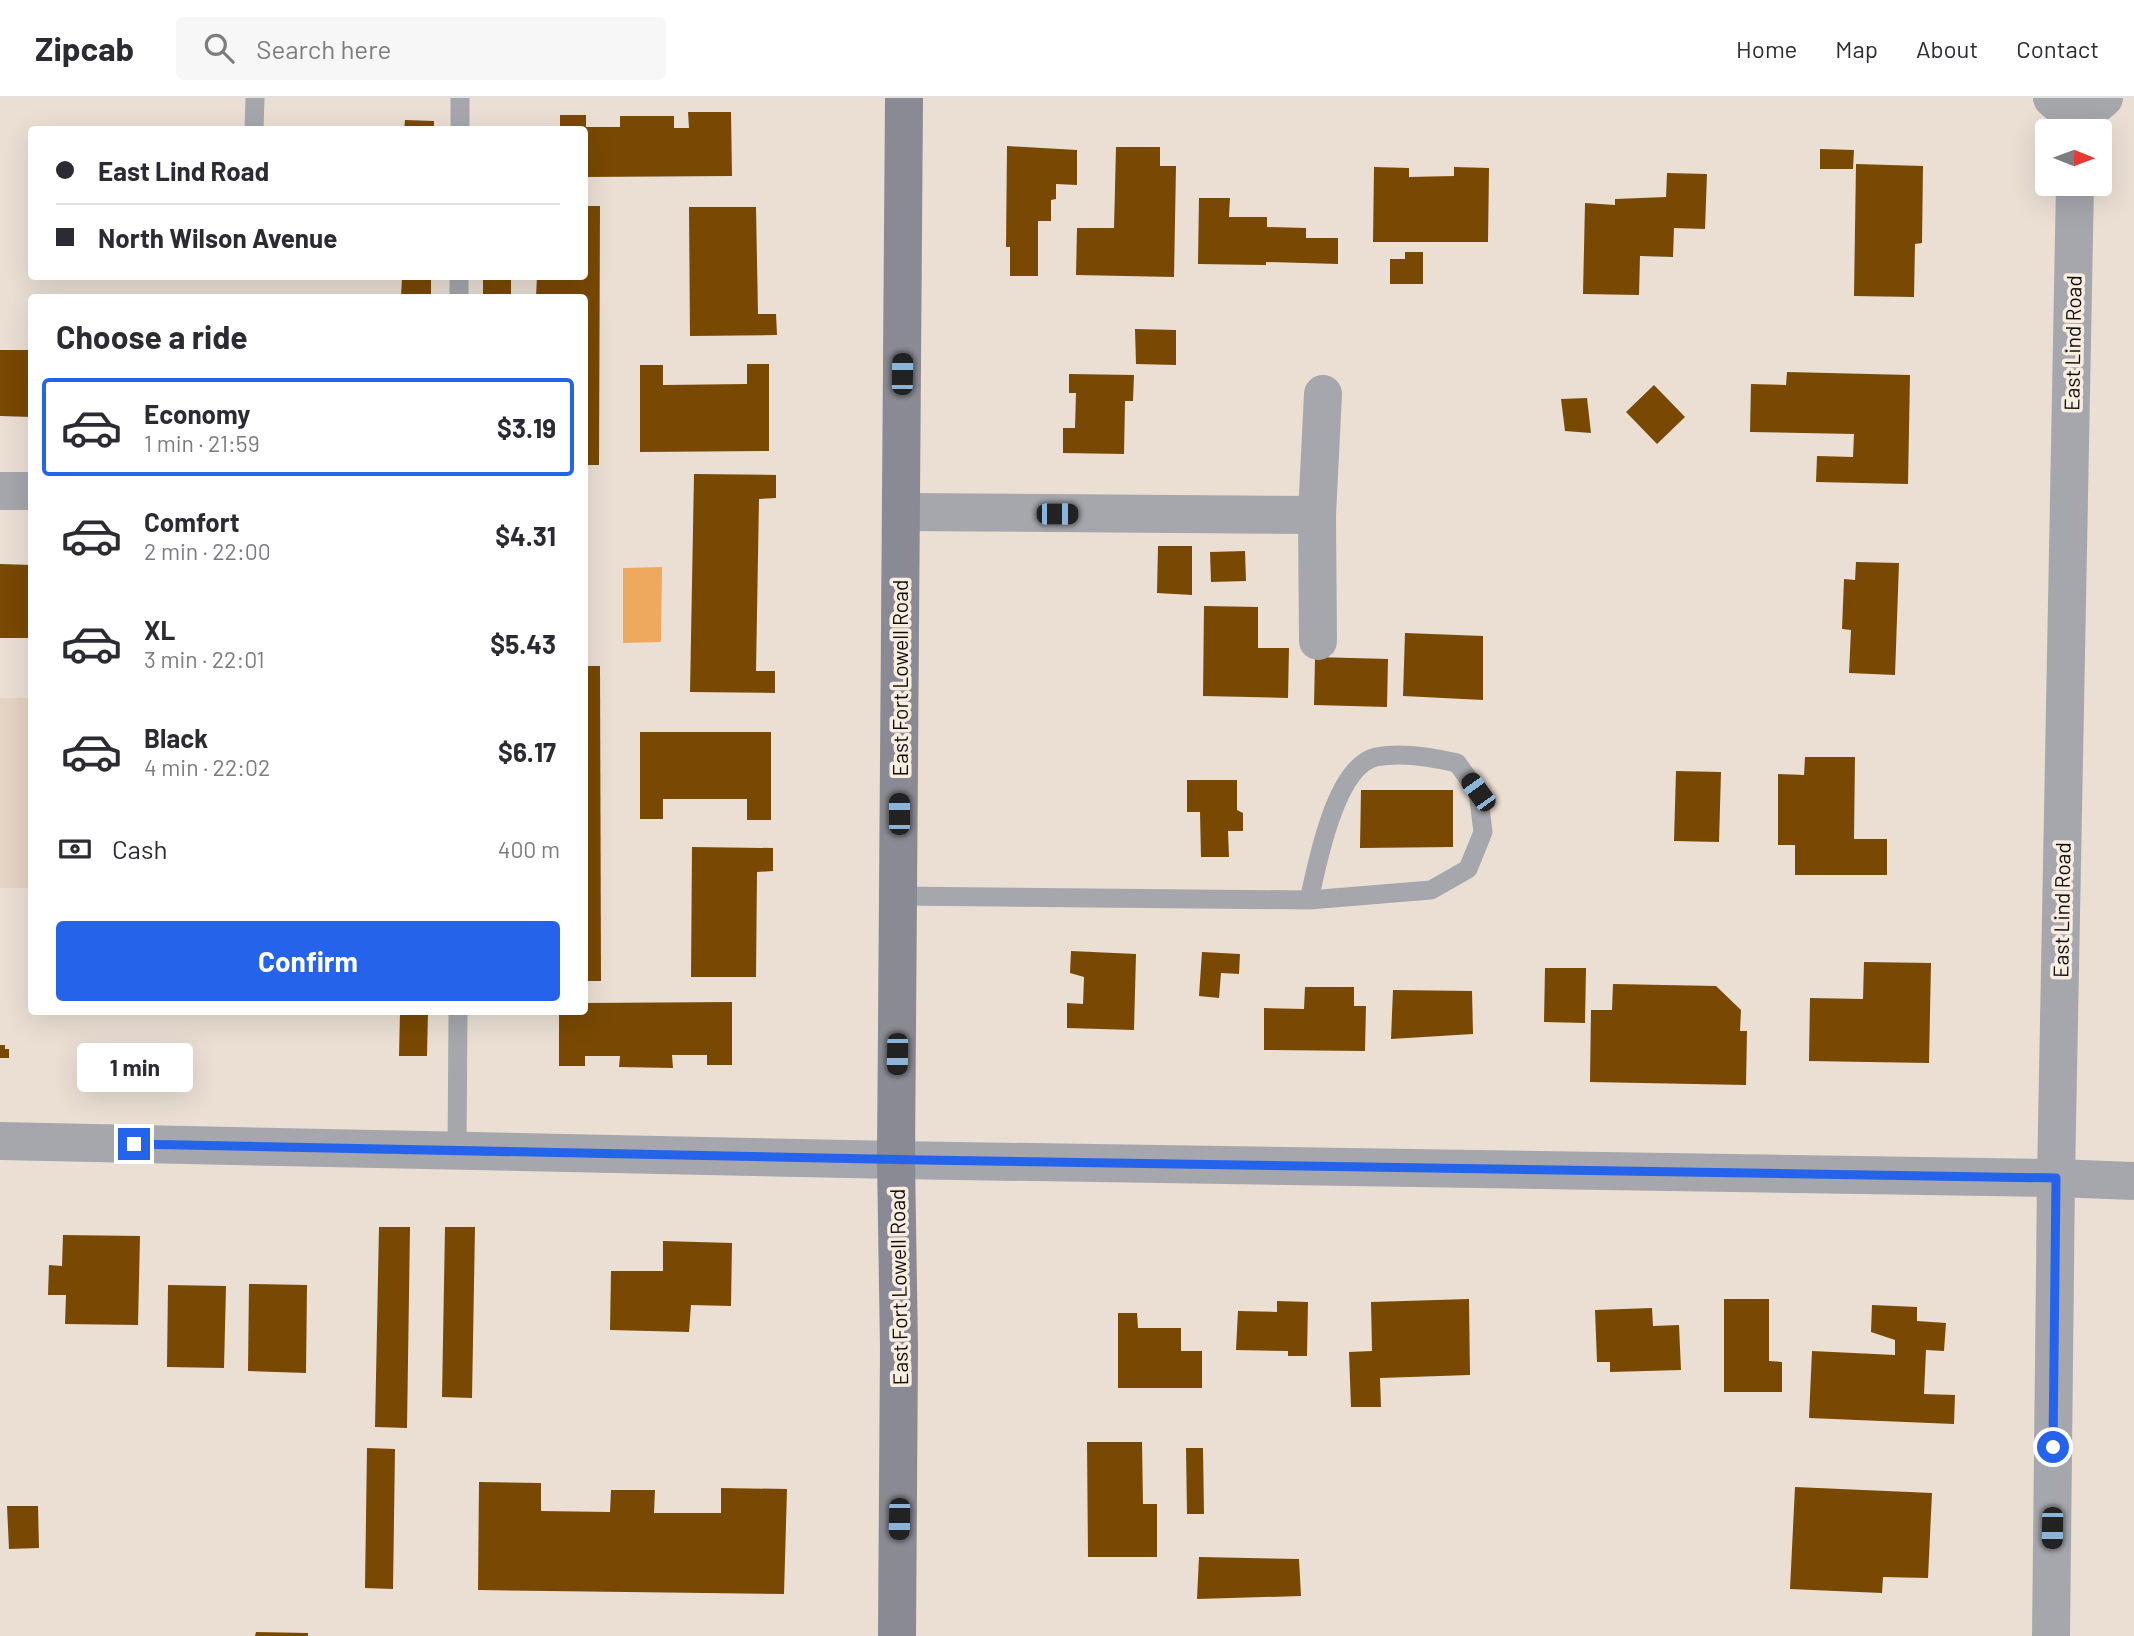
<!DOCTYPE html>
<meta charset="utf-8">
<style>
body{margin:0;font-family:Barlow,sans-serif;background:#f7f7f7;color:#2b2b33;height:100vh;display:flex;flex-direction:column;font-size:26px;white-space:nowrap}
*{box-sizing:border-box;margin:0}
p{font-size:23px;color:#7c7c81}
.icon{flex:none;width:38px;height:38px;fill:none;stroke:currentColor;stroke-width:2;stroke-linecap:round;stroke-linejoin:round}
.map{position:relative;flex:1;overflow:hidden}
.sheet{position:absolute;left:28px;top:196px;width:560px;height:721px;display:flex;flex-direction:column;background:#fff;border-radius:7px;box-shadow:0 7px 28px #0002}
.sheet>*{flex:none}
.banner{position:absolute;left:28px;top:28px;width:560px;height:154px;border-radius:7px;box-shadow:0 7px 28px #0002;display:grid;align-content:center;height:154px;padding:0 28px;background:#fff}
.needle{width:46px;rotate:91deg}
.fabs{position:absolute;left:2035px;top:21px;display:grid;gap:14px}
.fabs a{display:grid;place-items:center;width:77px;height:77px;border-radius:7px;background:#fff;box-shadow:0 7px 28px #0002;font-size:35px}
.end{position:absolute;width:32px;height:32px;margin:-16px;border:9px solid #2563eb;background:#fff;box-shadow:0 0 0 4px #fff}
.from{border-radius:50%}
.bubble{position:absolute;height:49px;border-radius:7px;background:#fff;box-shadow:0 7px 28px #0002;font-size:23px;font-weight:700;line-height:49px;text-align:center}
.car{position:absolute;width:21px;height:42px;margin:-21px -10px;border-radius:9px;box-shadow:0 0 5px 2px #0007;background:linear-gradient(#222 24%,#8ab4d8 0 40%,#222 0 76%,#8ab4d8 0 86%,#222 0)}
.banner b{display:flex;align-items:center;gap:24px;height:66px;font-size:26px}
.banner b+b{border-top:2px solid #e1e1e2}
.banner i{width:18px;height:18px;background:#2b2b33}
ul{padding:0;list-style:none}
li{display:flex;align-items:center;gap:21px;height:98px;margin:0 14px 10px;padding:0 14px;border:4px solid transparent;border-radius:7px}
li div{flex:1}
li b{display:block;font-size:26px}
li em{font-style:normal;font-weight:700}
li.on{border-color:#2563eb}
li>.icon{width:63px;height:63px;stroke-width:1.5}
h2{padding:0 28px;font-size:32px;line-height:84px}
.pay{display:flex;align-items:center;gap:18px;height:77px;padding:0 28px;font-size:26px}
.pay p{margin-inline-start:auto}
.action{display:flex;gap:14px;margin-top:auto;padding:14px 28px}
.action a{flex:1;height:80px;border-radius:7px;background:#2563eb;color:#fff;font-size:28px;font-weight:700;line-height:80px;text-align:center}
header{display:flex;align-items:center;gap:42px;box-sizing:border-box;height:98px;padding:0 35px;background:#fff;border-bottom:2px solid #e1e1e2}
header strong{font-size:33px}
nav{display:flex;gap:38px;margin-inline-start:auto;font-size:24px}
.search{width:490px;height:63px;background:#f7f7f7;display:flex;align-items:center;gap:18px;box-sizing:border-box;padding:0 24px;border-radius:7px;color:#7c7c81;font-size:26px}
.map>svg:first-child{display:block}
.built{fill:#e4d3c2}
.water{fill:#eea95e}
.building{fill:#794904}
.lines{fill:none;stroke-linecap:round;stroke-linejoin:round}
.lane{stroke:#a6a7ad;stroke-width:19}
.street{stroke:#a6a7ad;stroke-width:38}
.secondary{stroke:#898a93;stroke-width:38}
.route{stroke:#2563eb;stroke-width:9}
.labels{text-anchor:middle;dominant-baseline:central;stroke-width:7;stroke-linejoin:round;paint-order:stroke}
.street-label{font-size:21px;fill:#110d09;stroke:#f8ede1}
</style>
<header>
<strong>Zipcab</strong>
<div class="search"><svg class="icon" aria-label="search" viewBox="0 0 24 24"><circle cx="10" cy="10" r="6"/><path d="M15 15l6 6"/></svg>Search here</div>
<nav><a>Home</a><a>Map</a><a>About</a><a>Contact</a></nav>
</header>
<div class="map">
<svg width="2134" height="1538" viewBox="0 0 2134 1538">
<rect width="100%" height="100%" fill="#ebdfd4"/>
<rect class="built" x="0" y="600" width="31" height="190"/>
<path class="water" d="M662,469l-1,75 -38,1v-75z"/>
<g class="building">
<path d="M688,14h43l1,64 -148,1v-47h-24v-15h26v12h34v-11h54v12h15z"/>
<path d="M405,22l29,1v9h-30z"/>
<path d="M1007,48l70,4v35l-21,-1v15l-5,1v21h-13v55h-28v-29h-4z"/>
<path d="M1116,49h44v19h16l-2,111 -98,-2 1,-47h37z"/>
<path d="M1820,51l34,1 -1,19h-33z"/>
<path d="M1856,66l67,2 -1,77 -7,1 -1,53 -60,-1z"/>
<path d="M1374,69l35,1v9l45,-1v-9l35,1 -1,74h-115z"/>
<path d="M1667,75l40,1 -2,55 -31,-1 -1,29 -33,-1 -1,39 -56,-1 2,-91 30,2v-6l51,-2z"/>
<path d="M1199,100h31l-1,19h38v10l39,1v10h32v26l-72,-2v3l-68,-1z"/>
<path d="M584,108h16l-1,259h-15v-167h-48l1,-22h47z"/>
<path d="M689,109h67l2,107h18l1,21 -87,1z"/>
<path d="M1405,154h18v32h-33v-25h15z"/>
<path d="M402,178h29v22h-30z"/>
<rect x="483" y="178" width="28" height="22"/>
<path d="M1135,231l41,1v35l-40,-1z"/>
<path d="M0,252h32v67l-32,-1z"/>
<path d="M747,266h22v87l-129,1v-87h23v20l84,-1z"/>
<path d="M1787,274l123,3 -2,109 -92,-2 1,-26 36,1 1,-23 -104,-2 1,-48 35,1z"/>
<path d="M1069,276l65,1 -1,26h-8l-1,53 -61,-1v-25h12l1,-35h-7z"/>
<path d="M1654,287l31,32 -28,27 -31,-32z"/>
<path d="M1587,300l4,35 -26,-2 -4,-32z"/>
<path d="M694,376l82,1v23l-17,1 -3,172h19v22l-85,-1z"/>
<path d="M1158,448h34v49l-35,-2z"/>
<path d="M1245,453l1,30 -35,1 -1,-30z"/>
<path d="M1856,464l43,1 -4,112 -46,-2 2,-43 -9,-1 2,-50 11,1z"/>
<path d="M0,466l32,1v73h-32z"/>
<path d="M1204,508l54,1v41h31l-1,50 -85,-2z"/>
<path d="M1405,535l78,3v64l-80,-4z"/>
<path d="M1315,559l73,2 -1,48 -73,-2z"/>
<path d="M584,568h16l1,315h-17z"/>
<path d="M640,634h131v88h-24v-21h-84v20h-23z"/>
<path d="M1805,659h50l-1,82h33v36h-92v-30h-17v-71l26,1z"/>
<path d="M1676,673l45,1 -2,70 -45,-1z"/>
<path d="M1187,682h50v30l6,3v18h-15l1,26h-28l-1,-45h-13z"/>
<path d="M1361,692h92v57l-93,1z"/>
<path d="M692,749l81,1v23l-16,1 -1,105h-65z"/>
<path d="M1071,853l65,3 -2,76 -67,-2v-25l16,1 1,-27 -14,-4z"/>
<path d="M1202,854l38,2 -1,20 -18,-1 -2,25 -20,-2z"/>
<path d="M1864,864l67,1 -2,100 -120,-2 1,-63 53,1z"/>
<path d="M1545,870h41l-1,55 -41,-1z"/>
<path d="M1613,886l103,2 25,24 -1,21h7l-1,54 -156,-3 1,-72h21z"/>
<path d="M1305,889h49v19h12l-1,45 -101,-1v-42l40,1z"/>
<path d="M1393,892l79,1 1,43 -82,5z"/>
<path d="M732,904v63h-25v-10h-35l1,13 -54,-1 1,-11h-35v10h-26v-54h25v-9z"/>
<path d="M400,914h28l-1,44h-28z"/>
<path d="M0,947h5v4h4v9h-9z"/>
<path d="M379,1129h31l-3,201 -32,-1z"/>
<path d="M445,1129h30l-3,171 -30,-1z"/>
<path d="M63,1137l77,1 -2,89 -73,-1 1,-29h-18l1,-30 13,1z"/>
<path d="M663,1143l69,2 -1,63 -40,-1 -2,27 -79,-2 1,-59h52z"/>
<path d="M249,1186l58,1 -1,88 -58,-2z"/>
<path d="M168,1187l58,1 -2,82 -57,-1z"/>
<path d="M1469,1201l1,76 -90,3 1,29h-30l-2,-55 23,-1 -1,-49z"/>
<path d="M1724,1201h45v62l13,1v30h-58z"/>
<path d="M1277,1203l31,1 -1,54h-19v-5l-52,-1 2,-39 39,1z"/>
<path d="M1872,1207l45,2v14l29,2 -2,28 -18,-1 -2,44 31,1 -1,29 -145,-6 3,-67 83,4v-15l-24,-8z"/>
<path d="M1652,1210l1,18 26,-1 2,45 -71,2v-10h-13l-2,-52z"/>
<path d="M1118,1215h19l1,15h43v23h21v37h-84z"/>
<path d="M1087,1344h55l1,62h14v53h-69z"/>
<path d="M367,1350l28,1 -2,140 -28,-1z"/>
<path d="M1186,1350h17l1,66h-17z"/>
<path d="M479,1384l62,1v28l69,1 1,-22h44l-1,23h67v-25l66,1 -3,105 -306,-4z"/>
<path d="M1795,1389l137,6 -4,85 -45,-1 -1,16 -92,-4z"/>
<path d="M7,1408h31l1,42 -30,1z"/>
<path d="M1199,1459l100,2 2,37 -104,3z"/>
<path d="M256,1534l52,1v3h-53z"/>
</g>
<g class="lines">
<g class="lane">
<path d="M254,32l1,-32"/>
<path d="M460,32v-32"/>
<path d="M459,200v-22"/>
<path d="M898,798l411,4 122,-10 37,-21 15,-37 -5,-40 -21,-29c-25,-6 -57,-11 -81,-6 -41,9 -59,108 -67,143"/>
<path d="M457,1053l1,-139"/>
</g>
<g class="street">
<path d="M2052,0c18,18 34,17 52,0"/>
<path d="M0,393h32"/>
<path d="M901,414l416,3"/>
<path d="M1318,543l-1,-126 6,-121"/>
<path d="M0,1043l896,19 1160,18 78,3"/>
<path d="M2051,1538l5,-458 19,-994"/>
</g>
<path class="secondary" d="M897,1538l2,-288 -3,-188 8,-1062"/>
</g>
<g class="lines">
<path class="route" d="M134,1046l789,16 1133,18 -3,269"/>
</g>
<g class="labels">
<g class="street-label">
<text transform="translate(2072 245) rotate(-89)">East Lind Road</text>
<text transform="translate(899 580) rotate(-90)">East Fort Lowell Road</text>
<text transform="translate(2061 812) rotate(-89)">East Lind Road</text>
<text transform="translate(898 1189) rotate(-91)">East Fort Lowell Road</text>
</g>
</g>
</svg>
<div class="fabs">
<a><svg class="needle" viewBox="-14 -14 28 28"><path d="M0-13l5 13h-10z" fill="#e53935"/><path d="M0 13l5-13h-10z" fill="#7c7c81"/></svg></a>
</div>
<i class="end from" style="left:2053px;top:1349px"></i>
<i class="end" style="left:134px;top:1046px"></i>
<div class="bubble" style="left:77px;top:945px;width:116px">1 min</div>
<i class="car" style="left:902px;top:276px;rotate:1deg"></i>
<i class="car" style="left:1057px;top:416px;rotate:90deg"></i>
<i class="car" style="left:1478px;top:694px;rotate:324deg"></i>
<i class="car" style="left:899px;top:716px;rotate:0deg"></i>
<i class="car" style="left:897px;top:956px;rotate:181deg"></i>
<i class="car" style="left:899px;top:1421px;rotate:181deg"></i>
<i class="car" style="left:2052px;top:1430px;rotate:181deg"></i>
<div class="banner">
<b><i class="from"></i>East Lind Road</b>
<b><i></i>North Wilson Avenue</b>
</div>
<section class="sheet">
<h2>Choose a ride</h2>
<ul>
<li class="on"><svg class="icon" aria-label="car" viewBox="0 0 24 24"><path d="M5 17H2v-5l4-1 3-4h7l3 4 3 1v5h-3M9 17h6M6 11h13"/><circle cx="7" cy="17" r="2"/><circle cx="17" cy="17" r="2"/></svg><div><b>Economy</b><p>1 min · 21:59</p></div><em>$3.19</em></li>
<li><svg class="icon" aria-label="car" viewBox="0 0 24 24"><path d="M5 17H2v-5l4-1 3-4h7l3 4 3 1v5h-3M9 17h6M6 11h13"/><circle cx="7" cy="17" r="2"/><circle cx="17" cy="17" r="2"/></svg><div><b>Comfort</b><p>2 min · 22:00</p></div><em>$4.31</em></li>
<li><svg class="icon" aria-label="car" viewBox="0 0 24 24"><path d="M5 17H2v-5l4-1 3-4h7l3 4 3 1v5h-3M9 17h6M6 11h13"/><circle cx="7" cy="17" r="2"/><circle cx="17" cy="17" r="2"/></svg><div><b>XL</b><p>3 min · 22:01</p></div><em>$5.43</em></li>
<li><svg class="icon" aria-label="car" viewBox="0 0 24 24"><path d="M5 17H2v-5l4-1 3-4h7l3 4 3 1v5h-3M9 17h6M6 11h13"/><circle cx="7" cy="17" r="2"/><circle cx="17" cy="17" r="2"/></svg><div><b>Black</b><p>4 min · 22:02</p></div><em>$6.17</em></li>
</ul>
<div class="pay"><svg class="icon" aria-label="cash" viewBox="0 0 24 24"><path d="M3 7h18v10H3z"/><circle cx="12" cy="12" r="2"/></svg>Cash<p>400 m</p></div>
<div class="action"><a>Confirm</a></div>
</section>
</div>
